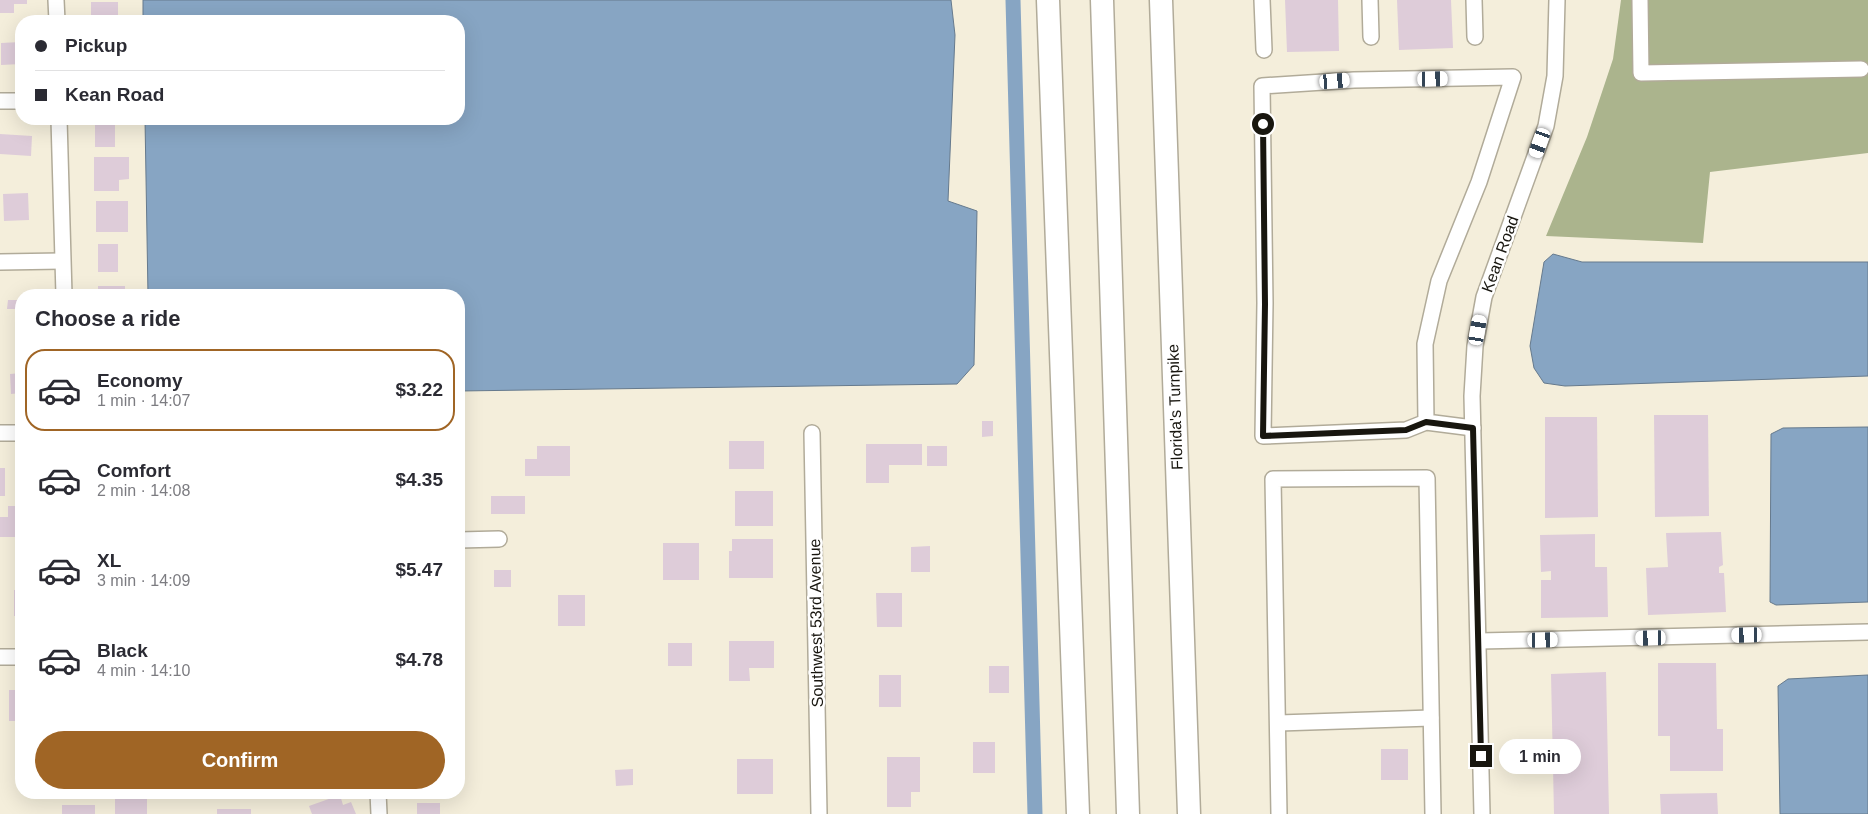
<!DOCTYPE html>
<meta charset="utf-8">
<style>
body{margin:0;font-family:Arial,sans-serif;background:#f2f2f3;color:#2b2b33;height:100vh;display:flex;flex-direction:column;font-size:19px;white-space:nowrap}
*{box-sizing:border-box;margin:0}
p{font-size:16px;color:#7c7c81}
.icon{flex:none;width:28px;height:28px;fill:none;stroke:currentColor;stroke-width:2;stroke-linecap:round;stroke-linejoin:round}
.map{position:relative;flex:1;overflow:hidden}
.side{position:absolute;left:15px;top:289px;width:450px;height:510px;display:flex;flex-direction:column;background:#fff;border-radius:20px;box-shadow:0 5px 20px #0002}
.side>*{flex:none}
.banner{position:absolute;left:15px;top:15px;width:450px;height:110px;border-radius:20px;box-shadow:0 5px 20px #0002;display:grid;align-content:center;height:110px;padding:0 20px;background:#fff}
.end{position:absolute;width:22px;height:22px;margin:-11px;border:6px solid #18160f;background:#fff;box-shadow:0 0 0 2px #fff}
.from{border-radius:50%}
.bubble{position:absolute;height:35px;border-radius:18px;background:#fff;box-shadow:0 5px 20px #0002;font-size:16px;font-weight:600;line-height:35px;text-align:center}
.car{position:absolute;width:15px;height:30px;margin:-15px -8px;border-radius:6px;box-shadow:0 0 4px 1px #0007;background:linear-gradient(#fff 24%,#345 0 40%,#fff 0 76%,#345 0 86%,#fff 0)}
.banner b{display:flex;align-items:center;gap:18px;height:48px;font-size:19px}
.banner b+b{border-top:1px solid #e1e1e2}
.banner i{width:12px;height:12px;background:#2b2b33}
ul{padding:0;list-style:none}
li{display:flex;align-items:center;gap:15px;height:82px;margin:0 10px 8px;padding:0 10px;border:2px solid transparent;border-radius:20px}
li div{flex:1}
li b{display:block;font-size:19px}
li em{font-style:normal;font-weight:600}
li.active{border-color:#a06525}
li>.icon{width:45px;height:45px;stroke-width:1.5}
h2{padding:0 20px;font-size:22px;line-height:60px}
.primary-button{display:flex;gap:10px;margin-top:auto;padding:10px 20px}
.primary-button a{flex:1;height:58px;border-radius:30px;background:#a06525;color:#fff;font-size:20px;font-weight:600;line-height:58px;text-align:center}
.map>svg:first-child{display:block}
.forest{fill:#abb48d}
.water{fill:#87a5c3;stroke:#667a8d}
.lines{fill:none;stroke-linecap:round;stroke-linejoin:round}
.canal{stroke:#87a5c3;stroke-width:15}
.building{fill:#deccd9}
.minor-casing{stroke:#b1ab99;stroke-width:18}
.highway-casing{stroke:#b1ab99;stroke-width:25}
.minor{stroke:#fff;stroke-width:15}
.highway{stroke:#fff;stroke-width:22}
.route{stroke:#18160f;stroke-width:6}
.labels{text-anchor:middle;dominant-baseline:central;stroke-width:5;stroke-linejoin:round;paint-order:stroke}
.street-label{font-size:16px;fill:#18160f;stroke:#fff}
</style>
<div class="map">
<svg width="1868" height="814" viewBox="0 0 1868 814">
<rect width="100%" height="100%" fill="#f4eedb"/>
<path class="forest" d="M1621,0h247v153l-158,19 -7,71 -157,-7 41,-99 26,-78z"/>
<g class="water">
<path d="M143,0h808l4,35 -7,166 29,10 -3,154 -17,19 -498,7v-96h-311l-3,-176h314v-98h-316z"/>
<path d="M1553,254l29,8h286v114l-303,10 -21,-3 -10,-15 -4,-22 14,-84z"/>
<path d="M1868,427v175l-92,3 -6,-3 1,-168 12,-6z"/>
<path d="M1868,675v139h-88l-2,-128 10,-7z"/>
</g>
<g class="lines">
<path class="canal" d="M1013,0l22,814"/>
</g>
<g class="building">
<path d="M0,0h27v4h-13v9h-14z"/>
<path d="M1285,0h53l1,51 -52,1z"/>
<path d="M1397,0h54l2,48 -54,2z"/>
<rect x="91" y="2" width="27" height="19"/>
<path d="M21,42v22l-20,1v-22z"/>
<rect x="95" y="121" width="20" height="26"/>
<path d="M0,134l32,2 -1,20 -31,-2z"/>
<path d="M94,157h35v22l-10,1v11h-25z"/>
<path d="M28,193l1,27 -25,1 -1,-27z"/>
<rect x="96" y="201" width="32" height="31"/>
<rect x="98" y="244" width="20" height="28"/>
<rect x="98" y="286" width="27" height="9"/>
<path d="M8,300h13v21h-5l1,-12h-10z"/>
<path d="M21,373v20l-10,1 -1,-20z"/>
<path d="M1654,415h54l1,101 -54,1z"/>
<path d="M1545,417h52l1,100 -53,1z"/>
<path d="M982,421h11v15l-11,1z"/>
<rect x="729" y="441" width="35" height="28"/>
<path d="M866,444h56v21h-33v18h-23z"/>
<path d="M537,446h33v30h-45v-17h12z"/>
<rect x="927" y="446" width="20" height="20"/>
<rect x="0" y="468" width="5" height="28"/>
<rect x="735" y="491" width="38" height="35"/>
<rect x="491" y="496" width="34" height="18"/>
<path d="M8,506h13v31h-21v-20h8z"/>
<path d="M1721,532l2,33 -4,2v6h5l2,39 -78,3 -2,-47 22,-1 -2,-34z"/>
<path d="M1595,534v33h12l1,50 -67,1v-38h10v-9l-10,1 -1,-37z"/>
<path d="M732,539h41v39h-44v-27h3z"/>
<rect x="663" y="543" width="36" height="37"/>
<path d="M930,546v26h-19v-25z"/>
<rect x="494" y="570" width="17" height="17"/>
<rect x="14" y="590" width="7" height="26"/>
<path d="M876,593h26v34h-25z"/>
<rect x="558" y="595" width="27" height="31"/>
<path d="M729,641h45v27h-25l1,13h-21z"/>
<rect x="668" y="643" width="24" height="23"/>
<path d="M1658,663h58l1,66h6v42h-53v-35h-12z"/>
<rect x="989" y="666" width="20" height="27"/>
<path d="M1606,672l3,142h-55l-3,-140z"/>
<rect x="879" y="675" width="22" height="32"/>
<rect x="9" y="690" width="12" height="31"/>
<rect x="973" y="742" width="22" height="31"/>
<rect x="1381" y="749" width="27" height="31"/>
<path d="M887,757h33v35h-9v15h-24z"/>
<rect x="737" y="759" width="36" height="35"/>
<path d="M633,769v16l-17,1 -1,-16z"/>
<path d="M1717,793l1,21h-57l-1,-20z"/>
<path d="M340,795l3,10 8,-3 5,12h-44l-3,-8z"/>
<rect x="115" y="797" width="32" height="17"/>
<rect x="417" y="803" width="23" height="11"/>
<rect x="62" y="805" width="33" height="9"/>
<rect x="217" y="809" width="34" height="5"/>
</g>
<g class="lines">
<g class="minor-casing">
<g id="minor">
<path d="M56,0l1,21"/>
<path d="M1262,0l2,50"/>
<path d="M1370,0l1,37"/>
<path d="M1474,0l1,37"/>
<path d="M1640,0l1,73 220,-4"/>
<path d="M0,101h21"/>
<path d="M59,119l5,176"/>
<path d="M0,262l62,-1"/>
<path d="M1426,422l-1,-78 14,-63 40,-99 34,-105 -159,3 -92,6 3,217 -2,133 143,-6 20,-8 47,6"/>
<path d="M0,433h21"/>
<path d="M812,433l7,381"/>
<path d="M459,540l40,-1"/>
<path d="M1479,641l389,-9"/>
<path d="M0,657h21"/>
<path d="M1279,723l152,-5"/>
<path d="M378,792l1,22"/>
<path d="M1279,814l-6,-335 154,-1 6,336"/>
<path d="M1482,814l-10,-418 3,-50 9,-49 62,-171 9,-50 2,-76"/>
</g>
</g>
<g class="highway-casing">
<g id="highway">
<path d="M1048,0l30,814"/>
<path d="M1102,0l26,814"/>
<path d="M1161,0l28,814"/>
</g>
</g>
<use href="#minor" class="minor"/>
<use href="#highway" class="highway"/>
</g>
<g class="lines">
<path class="route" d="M1263,124l2,180 -2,132 143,-6 20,-8 47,6 8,328"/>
</g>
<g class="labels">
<g class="street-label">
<text transform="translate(1500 254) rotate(-70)">Kean Road</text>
<text transform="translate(1175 407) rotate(-92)">Florida's Turnpike</text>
<text transform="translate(816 623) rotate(-91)">Southwest 53rd Avenue</text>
</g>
</g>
</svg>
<i class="end from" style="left:1263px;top:124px"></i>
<i class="end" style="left:1481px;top:756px"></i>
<div class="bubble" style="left:1499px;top:739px;width:82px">1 min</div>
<i class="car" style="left:1433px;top:79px;rotate:89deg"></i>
<i class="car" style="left:1335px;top:81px;rotate:86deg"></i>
<i class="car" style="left:1540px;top:143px;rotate:200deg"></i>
<i class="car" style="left:1478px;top:330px;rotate:10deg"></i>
<i class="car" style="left:1747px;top:635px;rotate:269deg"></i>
<i class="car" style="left:1651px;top:638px;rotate:269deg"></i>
<i class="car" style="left:1543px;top:640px;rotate:89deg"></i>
<div class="banner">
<b><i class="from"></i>Pickup</b>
<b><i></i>Kean Road</b>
</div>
<section class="side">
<h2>Choose a ride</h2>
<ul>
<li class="active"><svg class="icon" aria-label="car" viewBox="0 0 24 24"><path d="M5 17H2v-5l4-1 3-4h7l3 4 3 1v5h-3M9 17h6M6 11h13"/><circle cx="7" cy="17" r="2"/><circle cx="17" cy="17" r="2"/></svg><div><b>Economy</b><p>1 min · 14:07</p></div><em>$3.22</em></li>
<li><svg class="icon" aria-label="car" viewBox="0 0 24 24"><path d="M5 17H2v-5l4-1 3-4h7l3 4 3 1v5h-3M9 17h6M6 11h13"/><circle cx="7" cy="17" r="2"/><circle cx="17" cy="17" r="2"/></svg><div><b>Comfort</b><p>2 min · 14:08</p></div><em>$4.35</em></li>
<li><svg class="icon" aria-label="car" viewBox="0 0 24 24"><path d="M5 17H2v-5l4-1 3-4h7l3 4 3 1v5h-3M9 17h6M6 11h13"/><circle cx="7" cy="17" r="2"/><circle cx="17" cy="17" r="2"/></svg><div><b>XL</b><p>3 min · 14:09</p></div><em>$5.47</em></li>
<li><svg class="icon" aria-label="car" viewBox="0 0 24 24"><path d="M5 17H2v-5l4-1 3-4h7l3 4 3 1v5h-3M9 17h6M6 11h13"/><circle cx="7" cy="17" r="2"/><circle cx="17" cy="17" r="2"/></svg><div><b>Black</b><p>4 min · 14:10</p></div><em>$4.78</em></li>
</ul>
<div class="primary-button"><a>Confirm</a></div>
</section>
</div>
